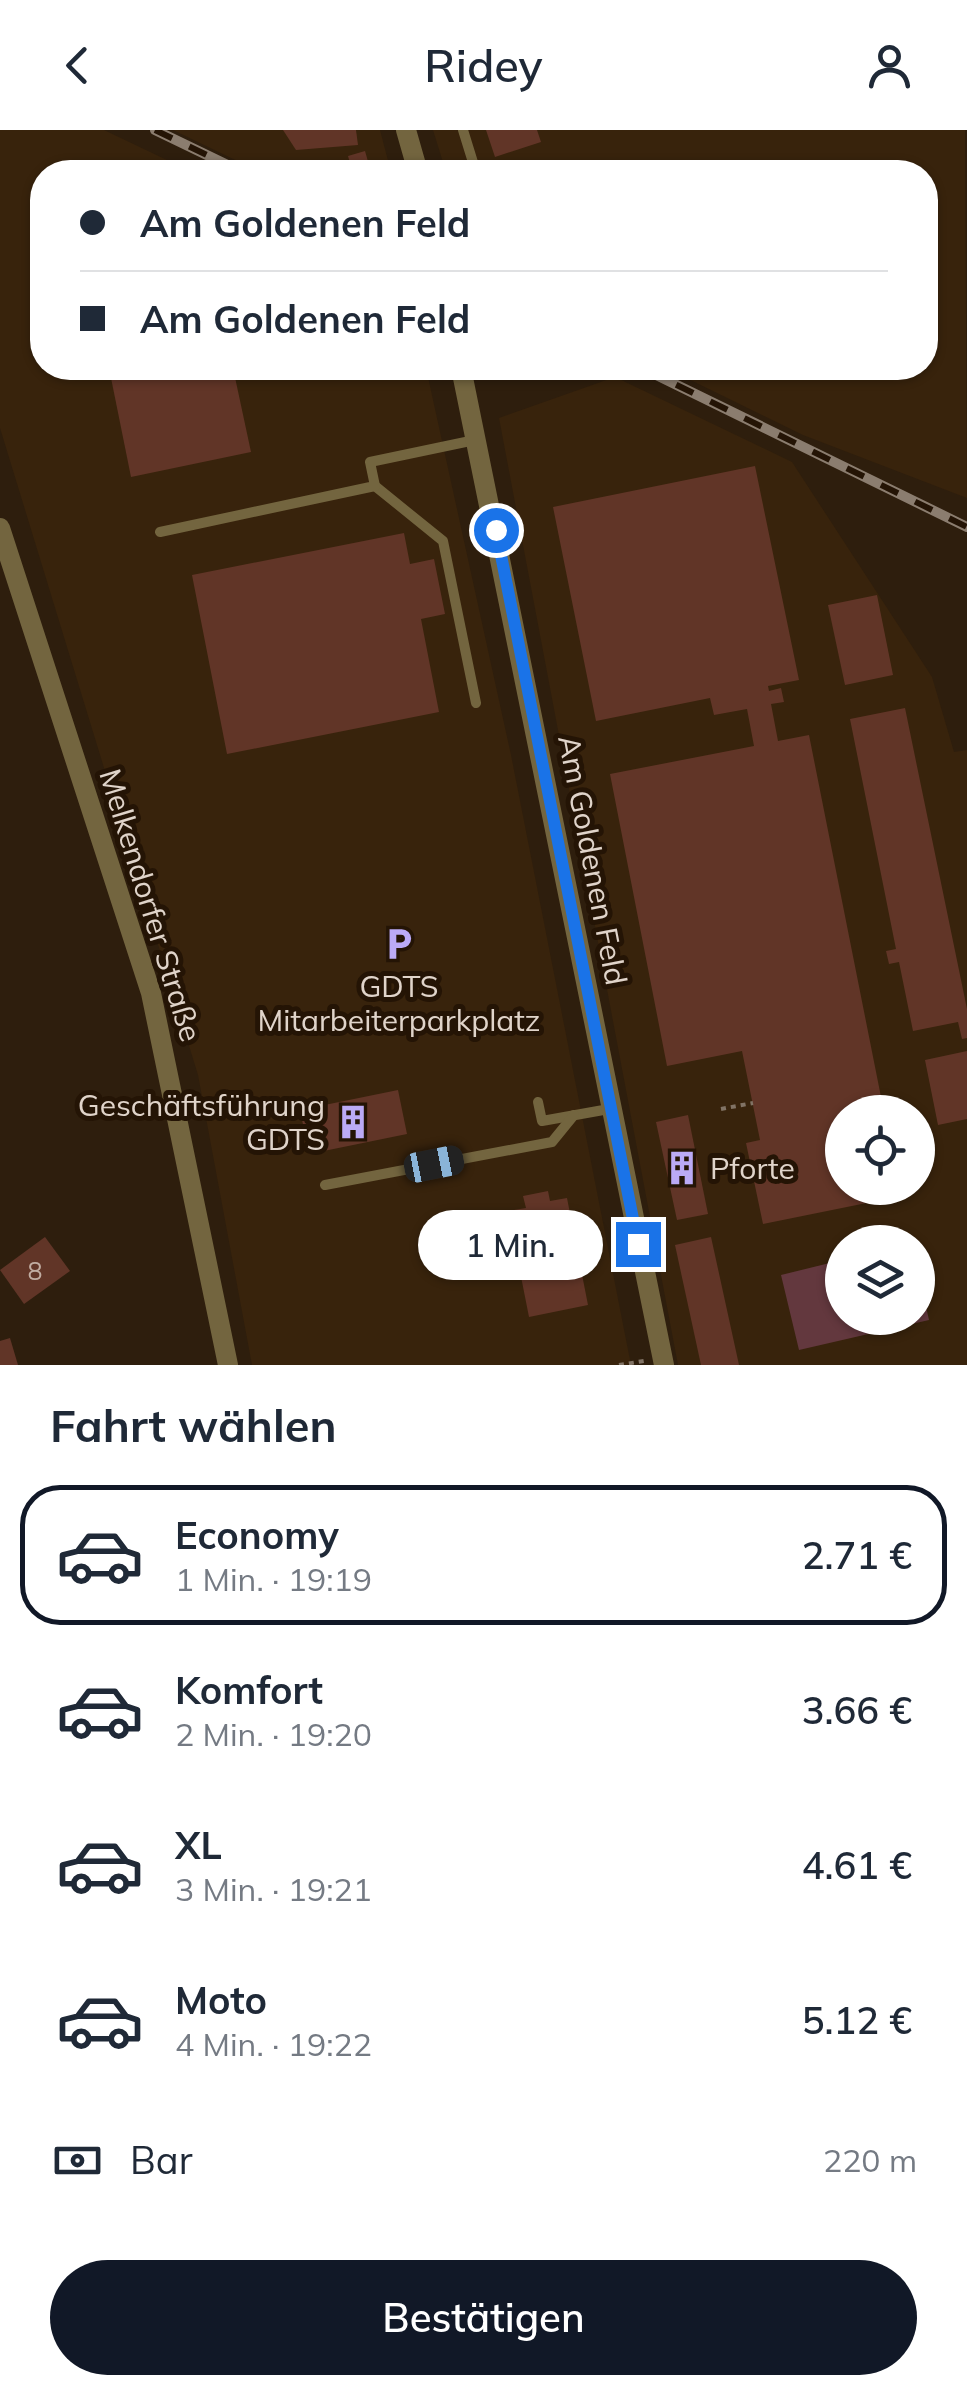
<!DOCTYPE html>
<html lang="de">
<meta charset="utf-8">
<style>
body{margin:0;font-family:Mulish,sans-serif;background:#f6f6f7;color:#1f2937;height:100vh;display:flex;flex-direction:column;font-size:38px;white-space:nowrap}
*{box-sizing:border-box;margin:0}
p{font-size:32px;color:#747a83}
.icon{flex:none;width:55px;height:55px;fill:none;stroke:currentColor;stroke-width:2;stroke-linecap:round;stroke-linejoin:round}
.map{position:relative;height:1235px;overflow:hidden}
.side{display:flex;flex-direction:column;background:#fff;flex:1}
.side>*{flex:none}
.banner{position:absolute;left:30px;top:30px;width:908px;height:220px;border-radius:40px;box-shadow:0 2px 8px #0004;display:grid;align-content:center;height:220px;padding:0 50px;background:#fff}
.fabs{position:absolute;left:825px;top:965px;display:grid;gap:20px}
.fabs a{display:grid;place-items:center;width:110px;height:110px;border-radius:50%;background:#fff;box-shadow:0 2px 8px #0004;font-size:50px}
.end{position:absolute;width:45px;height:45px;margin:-22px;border:12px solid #1a73e8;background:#fff;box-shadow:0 0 0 5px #fff}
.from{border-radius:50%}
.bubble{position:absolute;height:70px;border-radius:35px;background:#fff;box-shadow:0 2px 8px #0004;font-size:32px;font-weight:600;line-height:70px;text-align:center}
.car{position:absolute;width:30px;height:60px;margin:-30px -15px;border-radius:12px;box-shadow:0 0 8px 2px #0007;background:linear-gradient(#222 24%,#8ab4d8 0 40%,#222 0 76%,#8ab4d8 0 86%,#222 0)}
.banner b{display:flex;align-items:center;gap:35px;height:95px;font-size:38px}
.banner b+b{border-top:2px solid #e0e1e3}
.banner i{width:25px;height:25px;background:#1f2937}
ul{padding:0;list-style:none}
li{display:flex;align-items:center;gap:30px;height:140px;margin:0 20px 15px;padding:0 30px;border:5px solid transparent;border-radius:40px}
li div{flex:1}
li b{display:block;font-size:38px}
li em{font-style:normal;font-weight:600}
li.active{border-color:#111827}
li>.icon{width:90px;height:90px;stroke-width:1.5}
h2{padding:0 50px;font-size:45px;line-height:120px}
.pay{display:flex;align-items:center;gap:25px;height:110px;padding:0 50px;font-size:38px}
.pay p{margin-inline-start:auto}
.primary-button{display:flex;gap:20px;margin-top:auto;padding:20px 50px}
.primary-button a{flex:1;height:115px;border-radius:60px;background:#111827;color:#fff;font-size:40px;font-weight:600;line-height:115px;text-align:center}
header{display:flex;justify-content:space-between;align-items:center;height:130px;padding:0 50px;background:#fff;font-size:45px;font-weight:600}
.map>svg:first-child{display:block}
.built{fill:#38230c;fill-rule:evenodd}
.green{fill:#63383e}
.building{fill:#613527}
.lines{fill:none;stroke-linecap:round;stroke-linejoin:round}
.path{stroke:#817365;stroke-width:4;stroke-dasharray:5 5;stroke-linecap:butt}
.service{stroke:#73653f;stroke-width:10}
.minor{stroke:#73653f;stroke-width:20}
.tertiary{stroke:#73653f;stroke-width:20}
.rail-casing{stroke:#8b7d6f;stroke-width:10}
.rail{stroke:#241405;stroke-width:6;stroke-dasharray:19;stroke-linecap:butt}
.route{stroke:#1a73e8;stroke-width:12}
.labels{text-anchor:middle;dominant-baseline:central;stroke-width:10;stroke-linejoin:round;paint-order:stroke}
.number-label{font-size:25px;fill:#c0aca1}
.street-label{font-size:30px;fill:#e0d4ca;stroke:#241405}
.poi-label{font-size:30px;fill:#e0d4ca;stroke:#241405}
</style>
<header><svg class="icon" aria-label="back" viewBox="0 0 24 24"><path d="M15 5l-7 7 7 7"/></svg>Ridey<svg class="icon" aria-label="person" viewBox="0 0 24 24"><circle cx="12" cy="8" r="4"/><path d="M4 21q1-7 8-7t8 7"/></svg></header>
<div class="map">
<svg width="967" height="1235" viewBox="0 0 967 1235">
<rect width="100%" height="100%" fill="#2e1e0d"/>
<g class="built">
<path d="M0,0h104l88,42h-150v196h384l85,387 120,610h-379l-54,-290 -198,-647z"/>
<path d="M173,0h207l11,42h-131z"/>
<path d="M433,0h532l2,368 -164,-63 -137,-67h259v-196h-479z"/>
<path d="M615,247l177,85 140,215 22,75 13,-2v615h-289l-179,-947zM842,982h76v76h-76zM842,1112h76v76h-76z"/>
</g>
<path class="green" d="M842,1130v58h76v-47l11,49 -130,30 -18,-75z"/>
<g class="building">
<path d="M283,0h73l2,15 -62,5z"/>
<path d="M486,0h51l4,12 -46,15z"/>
<path d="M365,21l6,21h-29l-2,-6 10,-3 -2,-7z"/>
<path d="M109,238h124l18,84 -120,25z"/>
<path d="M755,336l44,214 -31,6 1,5 12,-3 3,14 -13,2 7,37 31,-6 75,377h-42v76h67l2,6 -148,30 -17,-81 14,-3 -18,-89 -75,15 -57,-292 144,-28 -7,-37 -33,6 -4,-17 -114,23 -43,-214z"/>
<path d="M404,403l6,31 24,-5 11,55 -24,5 18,93 -212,42 -35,-179z"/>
<path d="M877,465l16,80 -48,10 -17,-80z"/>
<path d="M905,578l62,301v29l-5,1 -4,-17 -45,9 -14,-69 -10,2 -3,-13 10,-2 -46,-230z"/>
<path d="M967,921v68l-29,6 -13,-65z"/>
<path d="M398,960l9,44 -98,20 -9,-44z"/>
<path d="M688,985l20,99 -31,6 -21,-98z"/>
<path d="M548,1061l2,10 17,-3 21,107 -59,12 -21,-106 18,-3 -3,-12z"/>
<path d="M45,1107l25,34 -46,33 -24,-34z"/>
<path d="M711,1107l28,128h-38l-26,-120z"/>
<path d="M10,1208l8,27h-18v-24z"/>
</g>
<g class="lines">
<g class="path">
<path d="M721,979l32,-6"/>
<path d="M619,1235l25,-4"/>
</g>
<g class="service">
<path d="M463,0l13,42"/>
<path d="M375,356l68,55 33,162"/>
<path d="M160,402l215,-46 -5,-24 105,-22"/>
<path d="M538,972l4,19 67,-12"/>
<path d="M325,1055l227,-43 22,-27"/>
</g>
<g class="minor">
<path d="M406,0l12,42"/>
<path d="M461,238l203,997"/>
</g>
<path class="tertiary" d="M0,398l151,465 77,372"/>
<g class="rail-casing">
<g id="rail">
<path d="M155,0l87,42"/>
<path d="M642,238l325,159"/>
</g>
</g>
<use href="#rail" class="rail"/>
</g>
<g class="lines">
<path class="route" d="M496,400l142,714"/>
</g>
<defs>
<g id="parking-bare" transform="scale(2.7)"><path d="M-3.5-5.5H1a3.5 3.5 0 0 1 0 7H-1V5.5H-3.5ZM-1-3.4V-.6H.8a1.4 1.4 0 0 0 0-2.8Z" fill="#bbaaf6" stroke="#241405" stroke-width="2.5" paint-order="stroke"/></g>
<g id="building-bare" transform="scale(2.7)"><path d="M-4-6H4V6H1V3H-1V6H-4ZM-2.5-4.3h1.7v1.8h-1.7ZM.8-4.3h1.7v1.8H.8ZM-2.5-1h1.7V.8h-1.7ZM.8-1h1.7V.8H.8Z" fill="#bbaaf6" stroke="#241405" stroke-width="2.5" paint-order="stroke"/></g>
</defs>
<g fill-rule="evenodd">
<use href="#parking-bare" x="399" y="814"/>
<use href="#building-bare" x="353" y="992"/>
<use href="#building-bare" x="682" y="1038"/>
</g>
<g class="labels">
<g class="number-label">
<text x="35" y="1140">8</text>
</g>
<g class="street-label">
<text transform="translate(593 730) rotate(79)">Am Goldenen Feld</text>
<text transform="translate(151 775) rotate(73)">Melkendorfer Straße</text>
</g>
<g class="poi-label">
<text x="399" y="856">GDTS<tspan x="399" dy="34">Mitarbeiterparkplatz</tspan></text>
<text x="325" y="975" text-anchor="end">Geschäftsführung<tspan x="325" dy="34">GDTS</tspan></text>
<text x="710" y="1038" text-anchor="start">Pforte</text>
</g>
</g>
</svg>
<div class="fabs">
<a><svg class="icon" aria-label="locate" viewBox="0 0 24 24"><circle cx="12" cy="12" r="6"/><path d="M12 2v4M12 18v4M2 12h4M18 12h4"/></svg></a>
<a><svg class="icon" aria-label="layers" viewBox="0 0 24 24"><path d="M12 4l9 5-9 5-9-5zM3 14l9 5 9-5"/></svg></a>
</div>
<i class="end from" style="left:496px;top:400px"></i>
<i class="end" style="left:638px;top:1114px"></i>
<div class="bubble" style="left:418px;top:1080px;width:185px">1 Min.</div>
<i class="car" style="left:434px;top:1034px;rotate:79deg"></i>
<div class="banner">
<b><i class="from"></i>Am Goldenen Feld</b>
<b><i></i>Am Goldenen Feld</b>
</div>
</div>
<section class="side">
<h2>Fahrt wählen</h2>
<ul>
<li class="active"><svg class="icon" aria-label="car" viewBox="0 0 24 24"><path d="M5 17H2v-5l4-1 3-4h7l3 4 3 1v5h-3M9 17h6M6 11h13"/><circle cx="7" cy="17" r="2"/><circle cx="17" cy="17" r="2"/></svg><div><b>Economy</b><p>1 Min. · 19:19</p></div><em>2.71 €</em></li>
<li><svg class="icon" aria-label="car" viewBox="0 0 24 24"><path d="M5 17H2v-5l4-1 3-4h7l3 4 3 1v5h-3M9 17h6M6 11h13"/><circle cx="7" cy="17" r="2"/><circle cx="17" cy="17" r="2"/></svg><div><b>Komfort</b><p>2 Min. · 19:20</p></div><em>3.66 €</em></li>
<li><svg class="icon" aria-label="car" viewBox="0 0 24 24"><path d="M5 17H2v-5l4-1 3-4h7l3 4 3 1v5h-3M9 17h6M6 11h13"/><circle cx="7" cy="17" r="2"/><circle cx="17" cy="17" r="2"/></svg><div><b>XL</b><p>3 Min. · 19:21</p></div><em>4.61 €</em></li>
<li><svg class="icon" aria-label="car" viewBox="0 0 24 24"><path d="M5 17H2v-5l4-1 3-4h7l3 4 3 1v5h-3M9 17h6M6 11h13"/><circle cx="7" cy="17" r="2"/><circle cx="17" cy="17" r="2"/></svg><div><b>Moto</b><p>4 Min. · 19:22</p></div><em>5.12 €</em></li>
</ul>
<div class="pay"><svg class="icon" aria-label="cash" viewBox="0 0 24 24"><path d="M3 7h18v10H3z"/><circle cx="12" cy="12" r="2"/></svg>Bar<p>220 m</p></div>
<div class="primary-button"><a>Bestätigen</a></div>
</section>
